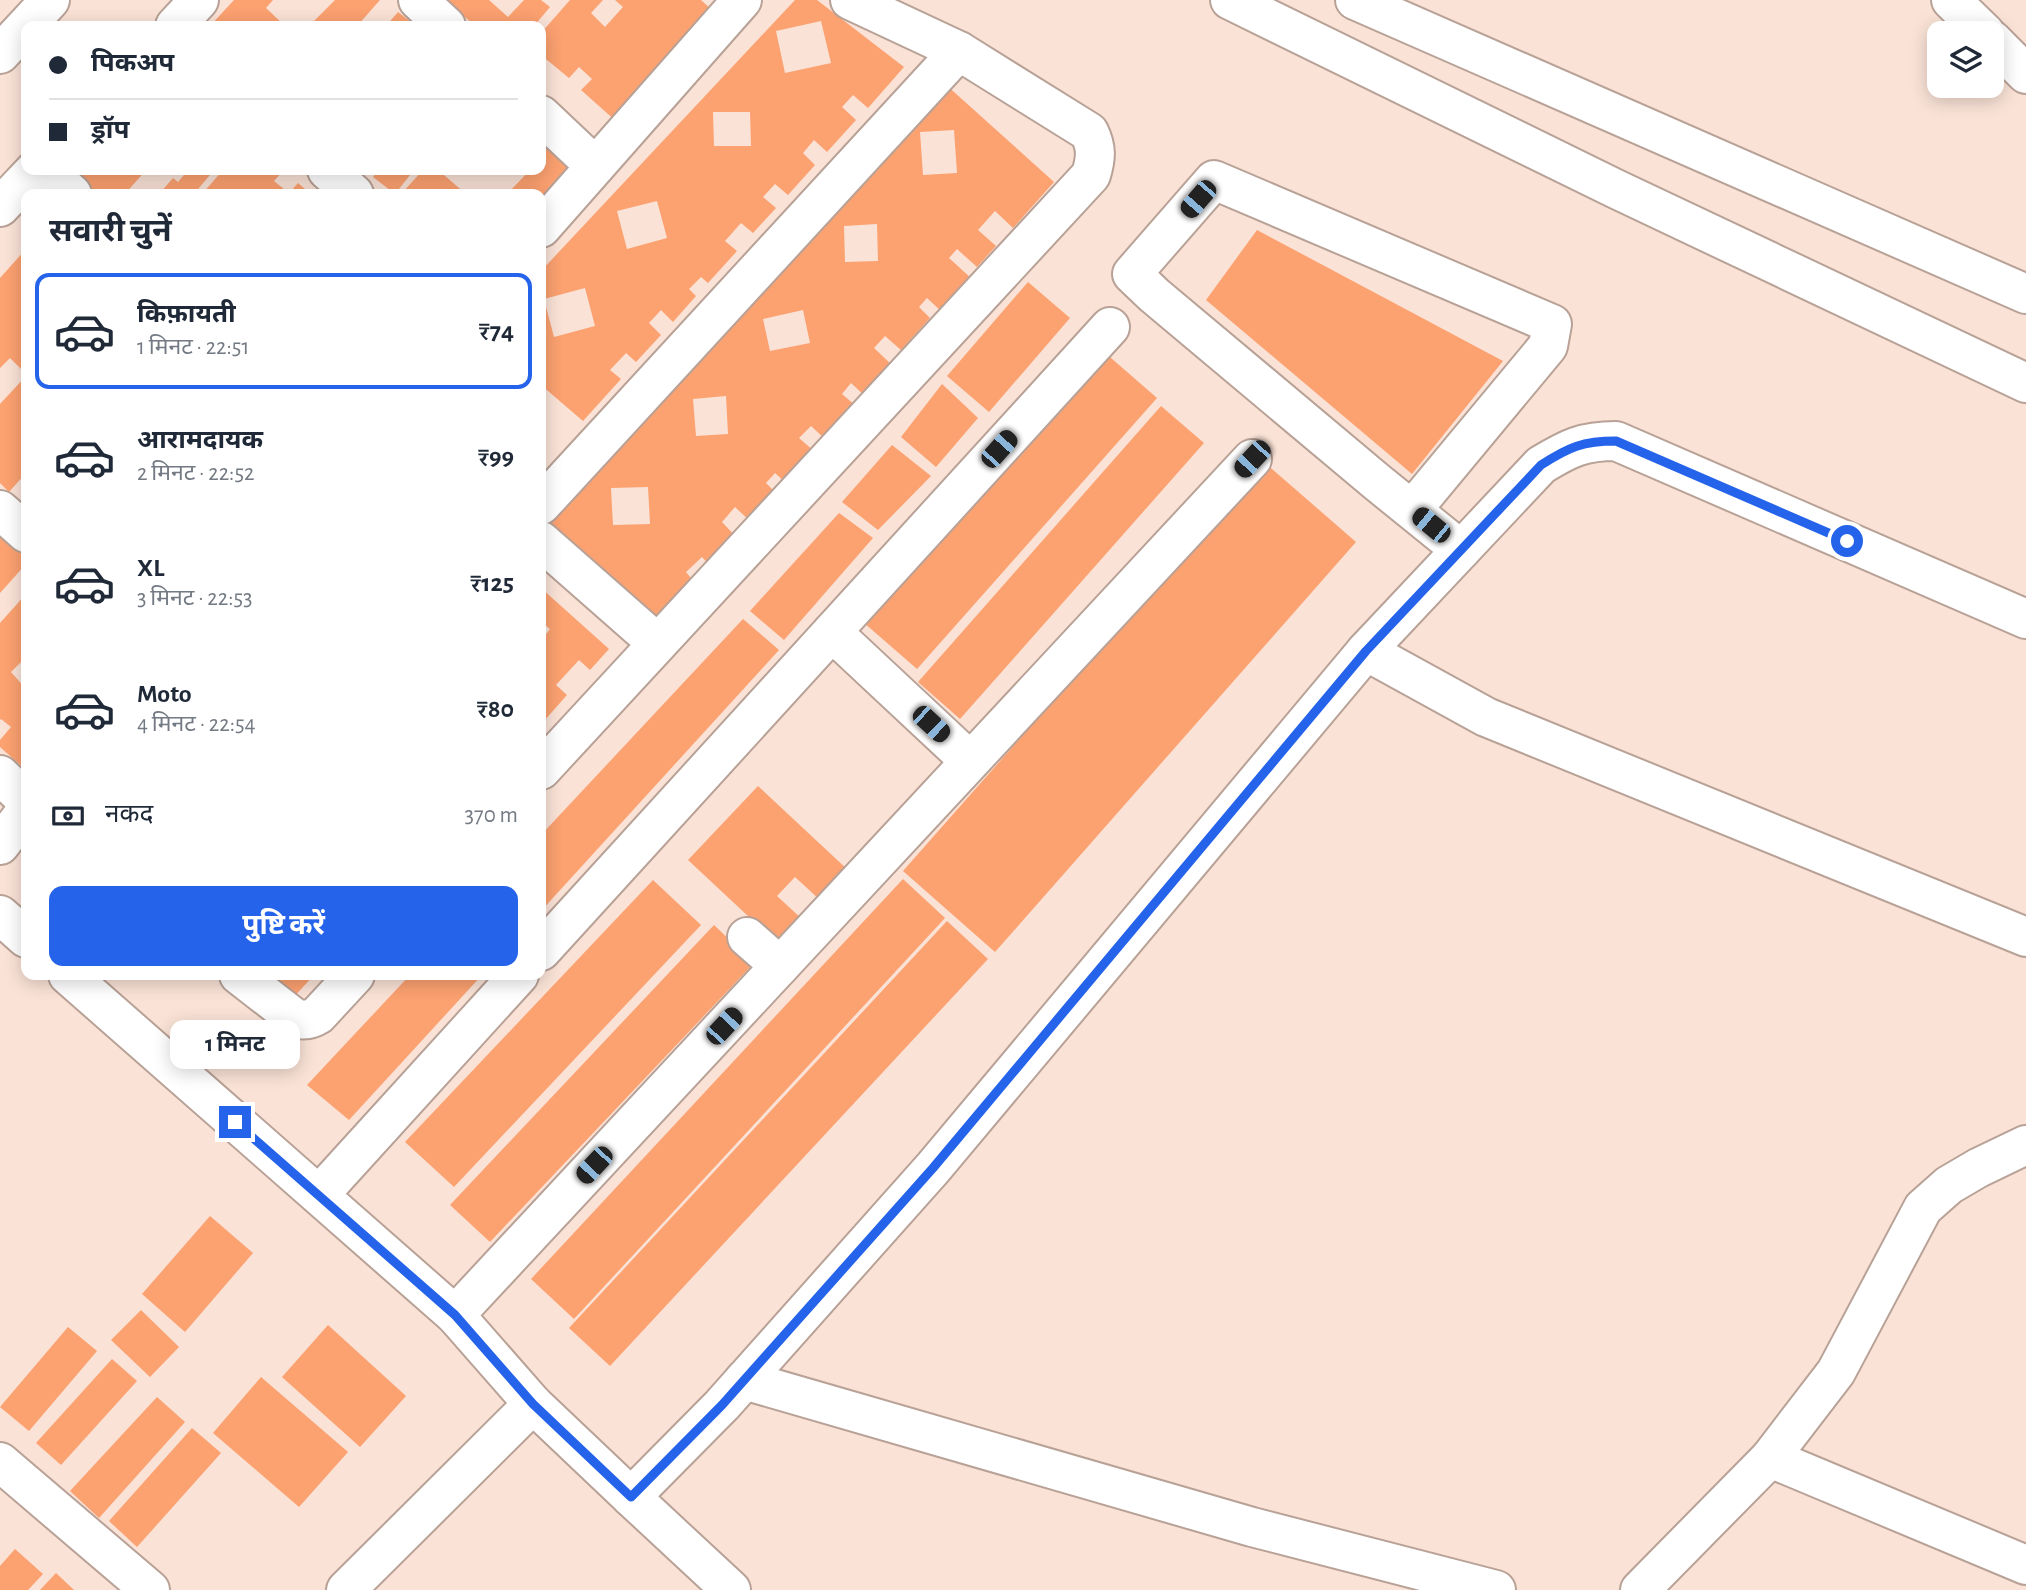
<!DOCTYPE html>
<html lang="hi">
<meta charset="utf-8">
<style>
body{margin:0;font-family:"Alegreya Sans","Noto Sans Devanagari",sans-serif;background:#f6f6f7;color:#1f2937;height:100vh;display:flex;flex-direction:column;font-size:26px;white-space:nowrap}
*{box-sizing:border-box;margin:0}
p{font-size:23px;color:#747a83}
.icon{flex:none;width:38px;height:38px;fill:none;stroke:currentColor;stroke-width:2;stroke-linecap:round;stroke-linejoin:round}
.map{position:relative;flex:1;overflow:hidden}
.sheet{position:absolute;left:21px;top:189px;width:525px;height:791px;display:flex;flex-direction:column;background:#fff;border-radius:14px;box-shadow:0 4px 18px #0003}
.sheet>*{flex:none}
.hud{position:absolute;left:21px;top:21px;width:525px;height:154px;border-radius:14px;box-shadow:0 4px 18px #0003;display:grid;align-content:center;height:154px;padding:0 28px;background:#fff}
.controls{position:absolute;left:1927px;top:21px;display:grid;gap:14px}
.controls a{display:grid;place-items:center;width:77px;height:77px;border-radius:14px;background:#fff;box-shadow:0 4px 18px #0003;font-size:35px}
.end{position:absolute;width:32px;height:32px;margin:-16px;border:9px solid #2563eb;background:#fff;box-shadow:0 0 0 4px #fff}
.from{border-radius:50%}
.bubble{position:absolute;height:49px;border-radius:14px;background:#fff;box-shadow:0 4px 18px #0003;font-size:23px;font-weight:700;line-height:49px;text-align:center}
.car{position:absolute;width:21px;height:42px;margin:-21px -10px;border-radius:9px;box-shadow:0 0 5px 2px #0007;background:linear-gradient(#222 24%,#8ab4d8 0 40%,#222 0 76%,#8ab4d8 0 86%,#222 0)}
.hud b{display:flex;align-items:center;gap:24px;height:66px;font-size:26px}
.hud b+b{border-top:2px solid #e0e1e3}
.hud i{width:18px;height:18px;background:#1f2937}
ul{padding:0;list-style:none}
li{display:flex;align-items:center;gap:21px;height:116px;margin:0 14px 10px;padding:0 14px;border:4px solid transparent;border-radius:14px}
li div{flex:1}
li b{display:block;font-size:26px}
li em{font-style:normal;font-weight:700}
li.active{border-color:#2563eb}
li>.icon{width:63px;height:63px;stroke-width:1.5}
h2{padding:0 28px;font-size:32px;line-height:84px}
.pay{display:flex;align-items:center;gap:18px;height:77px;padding:0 28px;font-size:26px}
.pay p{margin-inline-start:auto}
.button{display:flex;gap:14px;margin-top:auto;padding:14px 28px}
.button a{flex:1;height:80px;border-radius:14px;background:#2563eb;color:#fff;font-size:28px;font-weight:700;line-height:80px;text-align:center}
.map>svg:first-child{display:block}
.building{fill:#fca170;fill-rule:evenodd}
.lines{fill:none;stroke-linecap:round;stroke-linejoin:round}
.street-casing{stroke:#b8a196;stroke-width:42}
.street{stroke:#fff;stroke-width:38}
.route{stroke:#2563eb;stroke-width:9}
</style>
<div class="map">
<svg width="2026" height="1590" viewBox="0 0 2026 1590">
<rect width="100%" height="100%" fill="#fae2d6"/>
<g class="building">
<path d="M234,0h39l-7,8 19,18h-75z"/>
<path d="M335,0h45l-23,26h-37l-6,-5z"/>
<path d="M443,0h46l19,17 16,-17h17l9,7 -16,19h-58z"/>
<path d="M570,0h33l-12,13 14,14 18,-20 -8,-7h86l14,13 -98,109 -36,-32 11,-11 -13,-12 -10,11 -28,-23v-22z"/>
<path d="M795,0h22l87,67 -36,41 -15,-13 -11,12 14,13 -29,32 -13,-12 -11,13 12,12 -27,30 -13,-11 -12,13 13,11 -23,25 -12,-10 -16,18 12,10 -29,32 -7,-6 -12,12 7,7 -23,26 -12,-12 -12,13 12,12 -25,27 -10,-9 -16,17 11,9 -38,42 -42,-36v-114zM821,21l10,42 -46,10 -9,-42zM713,112h37l1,34h-37zM657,201l10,37 -40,11 -10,-38zM585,288l10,38 -41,11 -10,-38z"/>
<path d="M398,12l18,14h-30z"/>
<path d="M944,83l110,99 -41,46 -18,-17 -17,19 18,16 -19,21 -20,-18 -8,9 23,21 -30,33 -15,-14 -8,9 11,11 -29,32 -16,-14 -11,12 19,18 -27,31 -15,-14 -9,11 14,12 -30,34 -15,-14 -12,12 16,14 -29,31 -11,-10 -9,10 11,11 -26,28 -16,-15 -13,15 17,18 -27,28 -10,-11 -16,15 9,11 -37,41 -112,-100zM954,130l3,43 -34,2 -3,-43zM877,224l1,37 -33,1 -1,-36zM803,310l7,33 -40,8 -7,-32zM726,396l2,38 -32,2 -3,-37zM648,487l2,37 -37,1 -2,-37z"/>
<path d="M545,143l27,22 -31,36v-7h-34l23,-24h11v-22z"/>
<path d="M65,170h81l-21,24h-37z"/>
<path d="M188,170h26l-20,24h-35l14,-16 5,4z"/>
<path d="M223,170h59l1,1 -9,10 15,12 9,-10 13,11h-30l-3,-2 -3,2h-73z"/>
<path d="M378,170h36l-19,24 -22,-17z"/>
<path d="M423,170h26l-5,5 22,19h-65z"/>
<path d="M1257,230l246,131 -91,113 -206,-174z"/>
<path d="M26,249v125l-16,-16 -10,10v-90z"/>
<path d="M1028,282l42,36 -81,94 -42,-36z"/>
<path d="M1103,351l54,47 -240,271 -54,-47z"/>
<path d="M26,376v97l-17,19 -9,-9v-79z"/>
<path d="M942,384l36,34 -42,49 -35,-30z"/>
<path d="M1161,406l43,37 -244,276 -42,-37z"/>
<path d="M892,445l39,31 -53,54 -36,-28z"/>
<path d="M1264,462l92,80 -361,410 -92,-81z"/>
<path d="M839,513l34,25 -89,102 -34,-29z"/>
<path d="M0,528l26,24v12l-26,29z"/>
<path d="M541,588l68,61 -19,21 -11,-10 -23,25 11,10 -23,26 -3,-4v-76l9,-12 -9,-7z"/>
<path d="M26,594v63l-15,15 15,17v81l-26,-23v-7l11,-13 -10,-8 -1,1v-97z"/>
<path d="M743,619l36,31 -238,261v-76z"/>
<path d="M758,786l91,85 -29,29 -25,-23 -18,19 25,23 -23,26 -91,-85z"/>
<path d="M903,879l42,39 -371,401 -43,-40z"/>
<path d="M653,880l48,45 -247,262 -49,-45z"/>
<path d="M947,921l41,38 -378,407 -41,-38z"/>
<path d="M714,925l40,38 -264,279 -40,-37z"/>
<path d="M267,975h47l-21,23z"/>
<path d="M410,975h72l-133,145 -42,-35z"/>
<path d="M210,1216l43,37 -68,79 -43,-38z"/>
<path d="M141,1310l38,37 -29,30 -39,-37z"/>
<path d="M328,1325l78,71 -46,51 -78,-70z"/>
<path d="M68,1327l29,24 -68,80 -29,-24z"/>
<path d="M112,1359l25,22 -76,84 -25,-22z"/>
<path d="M261,1377l87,75 -49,55 -86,-74z"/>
<path d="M157,1397l28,25 -86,96 -29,-27z"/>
<path d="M192,1428l29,25 -84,94 -28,-26z"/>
<path d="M15,1549l28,25 -15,16h-28v-24z"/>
<path d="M56,1573l18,17h-34z"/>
</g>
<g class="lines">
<g class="street-casing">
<g id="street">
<path d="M418,0l28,26"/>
<path d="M1230,0l386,189 410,194"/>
<path d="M1355,0l671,294"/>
<path d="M1951,0l34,33"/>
<path d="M175,26l24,-26"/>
<path d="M1992,40l34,34"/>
<path d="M0,54l50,-54"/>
<path d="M541,115l54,51"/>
<path d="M45,170l27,24"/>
<path d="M327,170l27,24"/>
<path d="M0,207l35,-37"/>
<path d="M541,228l201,-228"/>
<path d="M541,505l418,-454"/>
<path d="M0,510l26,23"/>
<path d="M1412,510l136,-164 4,-22 -338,-144 -82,94 22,21 223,187 84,68"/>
<path d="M541,541l116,102"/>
<path d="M832,632l138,129"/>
<path d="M1366,651l120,66 540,220"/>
<path d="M541,770l550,-595c5,-17 6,-27 -2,-43l-130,-81 -109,-51"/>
<path d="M0,775l26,25"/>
<path d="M0,845l26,-34"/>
<path d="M0,915l26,23"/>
<path d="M747,937l33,29"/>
<path d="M541,951l569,-624"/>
<path d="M68,975l387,340 78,89 98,93 91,-92 211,-237 433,-517 175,-186c28,-17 42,-24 75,-24l410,178"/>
<path d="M239,975l57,44c9,1 14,1 22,-4l37,-40"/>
<path d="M319,1195l200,-220"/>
<path d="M455,1315l797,-856"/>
<path d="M744,1380l508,147 244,63"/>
<path d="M1770,1458l256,107"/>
<path d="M0,1462l150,128"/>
<path d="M631,1497l100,93"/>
<path d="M346,1590l187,-186"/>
<path d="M1640,1590l130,-132 66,-86 87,-164 26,-23 29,-17 48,-23"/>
</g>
</g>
<use href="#street" class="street"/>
</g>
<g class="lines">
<path class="route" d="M235,1122l220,193 78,89 98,93 91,-92 211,-237 433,-517 175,-186c28,-18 42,-24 75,-24l231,100"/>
</g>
</svg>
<div class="controls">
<a><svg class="icon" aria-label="layers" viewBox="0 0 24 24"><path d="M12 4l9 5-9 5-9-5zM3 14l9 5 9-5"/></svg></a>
</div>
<i class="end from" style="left:1847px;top:541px"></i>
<i class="end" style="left:235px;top:1122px"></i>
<div class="bubble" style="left:170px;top:1020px;width:130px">1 मिनट</div>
<i class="car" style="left:1198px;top:199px;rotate:221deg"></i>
<i class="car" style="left:999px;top:449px;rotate:42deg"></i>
<i class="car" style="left:1252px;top:459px;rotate:223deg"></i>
<i class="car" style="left:1431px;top:525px;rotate:309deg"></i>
<i class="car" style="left:931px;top:724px;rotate:133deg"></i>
<i class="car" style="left:724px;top:1026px;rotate:43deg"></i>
<i class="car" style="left:594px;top:1165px;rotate:223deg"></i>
<div class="hud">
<b><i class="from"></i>पिकअप</b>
<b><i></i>ड्रॉप</b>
</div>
<section class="sheet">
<h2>सवारी चुनें</h2>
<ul>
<li class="active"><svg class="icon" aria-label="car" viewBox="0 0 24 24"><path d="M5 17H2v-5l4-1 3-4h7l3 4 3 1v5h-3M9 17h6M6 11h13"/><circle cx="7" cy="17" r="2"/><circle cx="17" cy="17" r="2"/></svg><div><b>किफ़ायती</b><p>1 मिनट · 22:51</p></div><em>₹74</em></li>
<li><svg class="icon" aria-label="car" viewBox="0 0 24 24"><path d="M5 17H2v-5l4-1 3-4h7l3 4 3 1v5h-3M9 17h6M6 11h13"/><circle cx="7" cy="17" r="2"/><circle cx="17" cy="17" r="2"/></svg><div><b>आरामदायक</b><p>2 मिनट · 22:52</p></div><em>₹99</em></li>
<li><svg class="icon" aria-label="car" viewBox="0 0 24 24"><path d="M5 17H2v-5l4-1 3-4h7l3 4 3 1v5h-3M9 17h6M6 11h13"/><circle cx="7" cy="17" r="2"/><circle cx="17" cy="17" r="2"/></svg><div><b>XL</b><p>3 मिनट · 22:53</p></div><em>₹125</em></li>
<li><svg class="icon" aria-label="car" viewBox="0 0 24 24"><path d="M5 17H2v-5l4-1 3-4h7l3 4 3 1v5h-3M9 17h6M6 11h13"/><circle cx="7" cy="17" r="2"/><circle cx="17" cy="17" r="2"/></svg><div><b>Moto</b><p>4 मिनट · 22:54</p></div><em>₹80</em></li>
</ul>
<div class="pay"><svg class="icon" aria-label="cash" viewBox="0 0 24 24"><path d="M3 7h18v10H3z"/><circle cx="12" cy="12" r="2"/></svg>नकद<p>370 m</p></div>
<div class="button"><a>पुष्टि करें</a></div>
</section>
</div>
